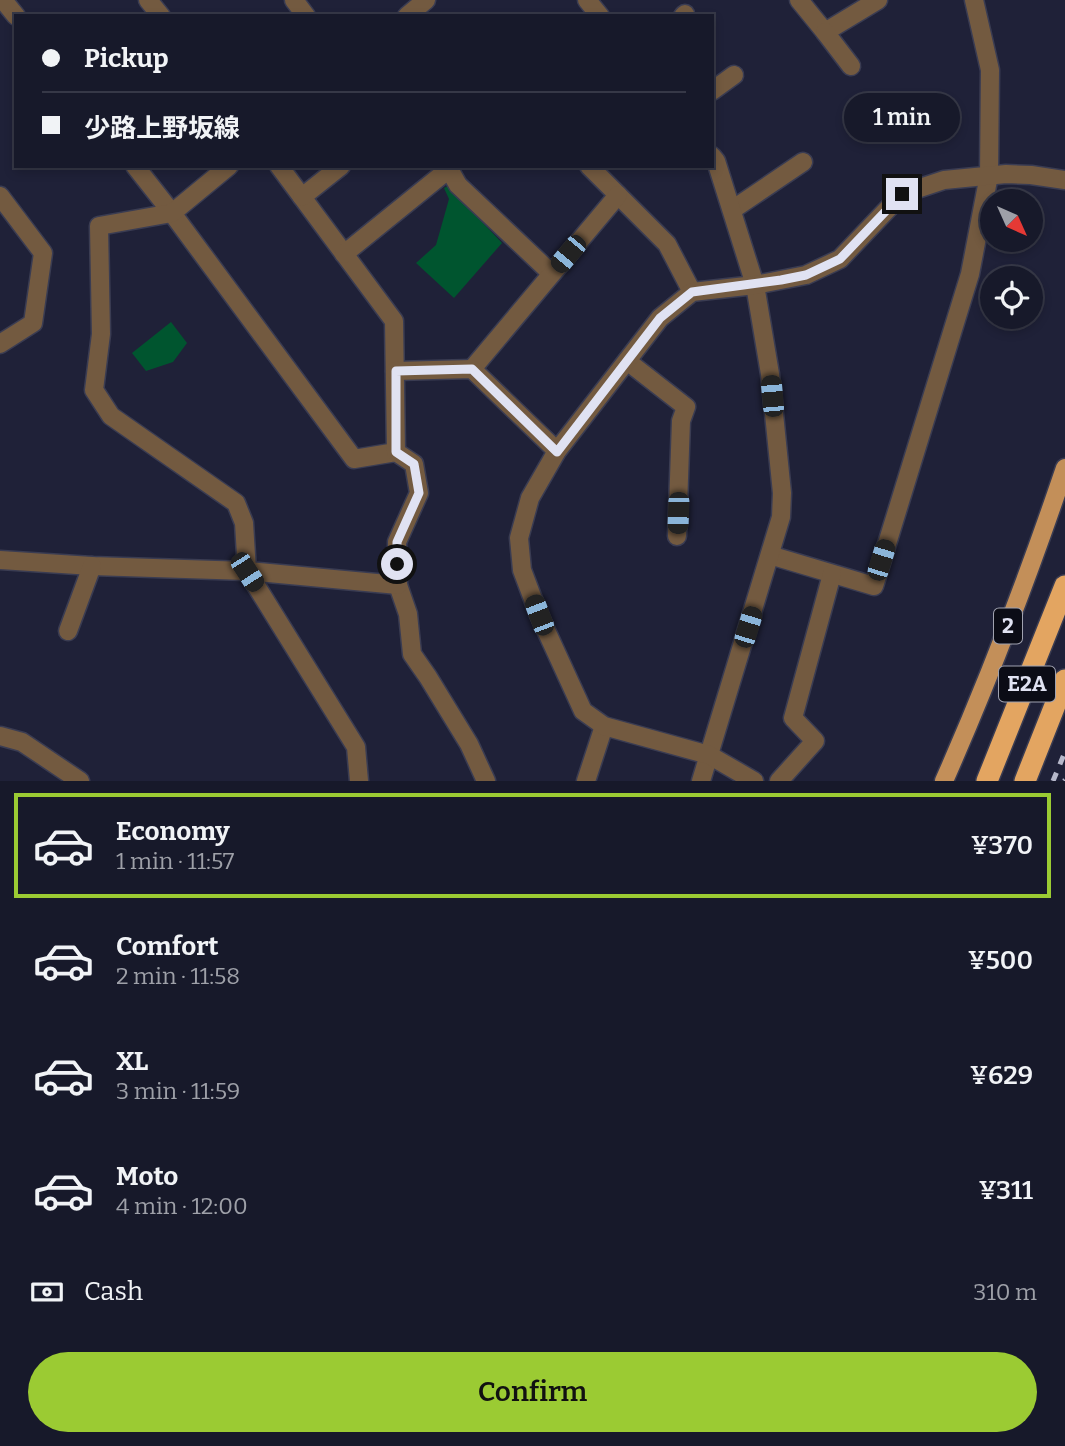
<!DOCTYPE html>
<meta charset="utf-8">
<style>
body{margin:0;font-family:Bitter,"Noto Sans JP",serif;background:#242636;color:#f1f3f6;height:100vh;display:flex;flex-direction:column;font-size:26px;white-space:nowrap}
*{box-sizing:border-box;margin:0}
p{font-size:23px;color:#9ea0a8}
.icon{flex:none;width:38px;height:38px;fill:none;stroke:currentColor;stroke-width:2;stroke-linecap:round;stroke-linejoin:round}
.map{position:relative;height:781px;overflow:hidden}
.side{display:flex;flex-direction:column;background:#17192a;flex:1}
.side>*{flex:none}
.hud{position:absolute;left:14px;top:14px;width:700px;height:154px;border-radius:0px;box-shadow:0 4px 10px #0003,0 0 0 2px #363847;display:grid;align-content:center;height:154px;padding:0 28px;background:#17192a}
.needle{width:46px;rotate:135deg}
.tools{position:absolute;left:980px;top:189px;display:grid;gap:14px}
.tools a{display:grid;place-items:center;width:63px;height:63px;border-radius:50%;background:#17192a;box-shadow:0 4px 10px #0003,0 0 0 2px #363847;font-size:35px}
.end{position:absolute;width:32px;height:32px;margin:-16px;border:9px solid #e0e2f2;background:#111;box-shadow:0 0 0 4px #111}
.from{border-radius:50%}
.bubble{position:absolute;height:49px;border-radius:24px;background:#17192a;box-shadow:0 4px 10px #0003,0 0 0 2px #363847;font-size:23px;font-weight:600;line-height:49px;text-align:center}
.car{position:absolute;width:21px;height:42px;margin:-21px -10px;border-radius:9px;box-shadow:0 0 5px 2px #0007;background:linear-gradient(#222 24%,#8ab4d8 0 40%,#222 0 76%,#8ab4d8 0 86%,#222 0)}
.hud b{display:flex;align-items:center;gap:24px;height:66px;font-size:26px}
.hud b+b{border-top:2px solid #363847}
.hud i{width:18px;height:18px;background:#f1f3f6}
ul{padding:12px 0 0;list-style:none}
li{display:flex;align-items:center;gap:21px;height:105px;margin:0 14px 10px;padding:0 14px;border:4px solid transparent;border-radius:0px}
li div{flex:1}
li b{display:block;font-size:26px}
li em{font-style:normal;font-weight:600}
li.on{border-color:#9bcb33}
li>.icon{width:63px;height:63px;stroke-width:1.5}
.pay{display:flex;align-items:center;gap:18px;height:77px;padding:0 28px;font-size:26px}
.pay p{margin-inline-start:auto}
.button{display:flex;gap:14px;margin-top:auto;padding:14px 28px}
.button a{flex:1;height:80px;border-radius:42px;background:#9bcb33;color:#111;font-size:28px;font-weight:600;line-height:80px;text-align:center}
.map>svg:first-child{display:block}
.green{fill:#00552f}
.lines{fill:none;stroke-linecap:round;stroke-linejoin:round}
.minor-casing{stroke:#3a3c52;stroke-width:21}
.major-casing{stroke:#3a3c52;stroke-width:21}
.highway-casing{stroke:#3a3c52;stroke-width:24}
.minor{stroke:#735a40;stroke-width:18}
.major{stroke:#c38f59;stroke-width:18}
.highway{stroke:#e3a561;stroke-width:21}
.rail{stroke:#b6b8ca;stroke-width:5;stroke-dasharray:9 9;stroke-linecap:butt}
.route{stroke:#e0e2f2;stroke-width:9}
.labels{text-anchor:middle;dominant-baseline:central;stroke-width:7;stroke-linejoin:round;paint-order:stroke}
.shield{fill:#0b0c16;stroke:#a0a2b0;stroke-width:2}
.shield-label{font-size:21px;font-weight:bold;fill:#e0e2f2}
</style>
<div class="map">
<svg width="1065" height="781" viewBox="0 0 1065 781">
<rect width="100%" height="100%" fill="#1f2138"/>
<g class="green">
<path d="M448,186l54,57 -48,55 -38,-35 20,-18 13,-46 -5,-11z"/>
<path d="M171,322l16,21 -14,19 -27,9 -14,-18z"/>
</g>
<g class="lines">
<g class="minor-casing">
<g id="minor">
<path d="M3,0l13,16"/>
<path d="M148,0l13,16"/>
<path d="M294,0l12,16"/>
<path d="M587,0l13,16"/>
<path d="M799,0l26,32 53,-32"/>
<path d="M407,16l19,-16"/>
<path d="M683,16l2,-2"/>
<path d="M825,32l26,34"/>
<path d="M712,91l22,-16"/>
<path d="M135,166l37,47 182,246 42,-7 18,12 5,29 -22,49 1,43 10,29 4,40 16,23 41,67 17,37"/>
<path d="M229,166l-57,47 -73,13 2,108 -7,56 17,26 125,87 8,20 3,48 109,176 3,34"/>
<path d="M279,166l115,155 2,131"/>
<path d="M451,166l-2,3 9,16 93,88"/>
<path d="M589,166l78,78 25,48"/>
<path d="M0,196l43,57 -10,70 -33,21"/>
<path d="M302,197l39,-31"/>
<path d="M732,210l71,-48"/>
<path d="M344,254l105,-85"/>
<path d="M627,361l59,46 -5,14 -4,115"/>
<path d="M472,369l146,-174"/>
<path d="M395,371l77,-2 85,82"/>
<path d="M770,555l104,31 96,-312 19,-99 1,-105 -16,-70"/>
<path d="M0,560l92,6 155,5 151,14"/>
<path d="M68,631l24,-65"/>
<path d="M0,736l22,6 58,39"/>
<path d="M586,781l18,-55"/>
<path d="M701,781l80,-264 1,-24 -12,-119 -15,-89 -39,-124 -4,-5"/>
<path d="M754,781l-45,-26 -105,-29 -21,-15 -44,-96 -17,-45 -3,-32 11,-40 27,-47 103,-133 32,-26 63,-7 51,-10 34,-16 62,-65 42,-14 62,-6 25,1 34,5"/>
<path d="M779,781l36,-40 -22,-23 39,-144"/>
</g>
</g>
<g class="major-casing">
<path id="major" d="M944,781c45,-102 85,-207 121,-313"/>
</g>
<g class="highway-casing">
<g id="highway">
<path d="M987,781l78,-195"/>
<path d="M1025,781l40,-101"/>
</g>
</g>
<use href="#minor" class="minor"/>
<use href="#major" class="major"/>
<use href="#highway" class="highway"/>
<g class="rail">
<path d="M1053,781l12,-29"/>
<path d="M1064,781l1,-1"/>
</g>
</g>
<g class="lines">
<path class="route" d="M397,564v-22l22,-49 -5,-29 -18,-12v-81l76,-2 85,83 103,-134 32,-26 89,-12 25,-5 34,-16 62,-65"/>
</g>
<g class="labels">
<g class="shield">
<rect x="994" y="608.5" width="28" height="35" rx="5"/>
<rect x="999" y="666.5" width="56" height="35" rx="5"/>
</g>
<g class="shield-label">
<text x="1008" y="626">2</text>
<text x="1027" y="684">E2A</text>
</g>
</g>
</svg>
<div class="tools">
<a><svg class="needle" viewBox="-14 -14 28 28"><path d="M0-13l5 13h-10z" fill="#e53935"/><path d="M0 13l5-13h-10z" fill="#9ea0a8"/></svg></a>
<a><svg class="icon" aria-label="locate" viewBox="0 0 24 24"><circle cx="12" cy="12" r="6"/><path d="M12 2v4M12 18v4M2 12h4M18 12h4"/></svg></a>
</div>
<i class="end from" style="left:397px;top:564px"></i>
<i class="end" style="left:902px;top:194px"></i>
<div class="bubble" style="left:844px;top:93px;width:116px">1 min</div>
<i class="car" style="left:568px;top:254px;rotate:220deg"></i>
<i class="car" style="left:772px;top:396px;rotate:355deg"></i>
<i class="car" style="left:678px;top:513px;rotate:182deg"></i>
<i class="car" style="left:881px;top:560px;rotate:17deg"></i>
<i class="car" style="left:247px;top:572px;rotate:147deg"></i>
<i class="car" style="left:539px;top:615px;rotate:339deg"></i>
<i class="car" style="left:748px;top:627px;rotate:17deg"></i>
<div class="hud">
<b><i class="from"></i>Pickup</b>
<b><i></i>少路上野坂線</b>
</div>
</div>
<section class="side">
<ul>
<li class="on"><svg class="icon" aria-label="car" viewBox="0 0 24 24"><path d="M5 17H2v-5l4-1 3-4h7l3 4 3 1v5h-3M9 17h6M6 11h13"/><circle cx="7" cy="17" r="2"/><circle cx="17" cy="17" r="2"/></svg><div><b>Economy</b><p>1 min · 11:57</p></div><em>¥370</em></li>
<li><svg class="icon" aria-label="car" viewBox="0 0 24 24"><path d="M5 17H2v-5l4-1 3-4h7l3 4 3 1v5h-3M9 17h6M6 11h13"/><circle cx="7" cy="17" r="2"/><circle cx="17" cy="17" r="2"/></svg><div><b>Comfort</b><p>2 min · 11:58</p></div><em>¥500</em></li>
<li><svg class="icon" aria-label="car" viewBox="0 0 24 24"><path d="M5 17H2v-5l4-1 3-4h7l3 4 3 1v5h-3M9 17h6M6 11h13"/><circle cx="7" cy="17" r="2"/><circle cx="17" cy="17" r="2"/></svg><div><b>XL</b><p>3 min · 11:59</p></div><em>¥629</em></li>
<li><svg class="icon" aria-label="car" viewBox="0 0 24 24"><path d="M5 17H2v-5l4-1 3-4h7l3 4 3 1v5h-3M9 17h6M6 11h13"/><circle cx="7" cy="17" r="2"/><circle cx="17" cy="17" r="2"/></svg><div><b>Moto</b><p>4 min · 12:00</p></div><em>¥311</em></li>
</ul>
<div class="pay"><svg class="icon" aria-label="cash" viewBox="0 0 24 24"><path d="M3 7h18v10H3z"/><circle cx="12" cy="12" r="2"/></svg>Cash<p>310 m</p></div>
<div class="button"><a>Confirm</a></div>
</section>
